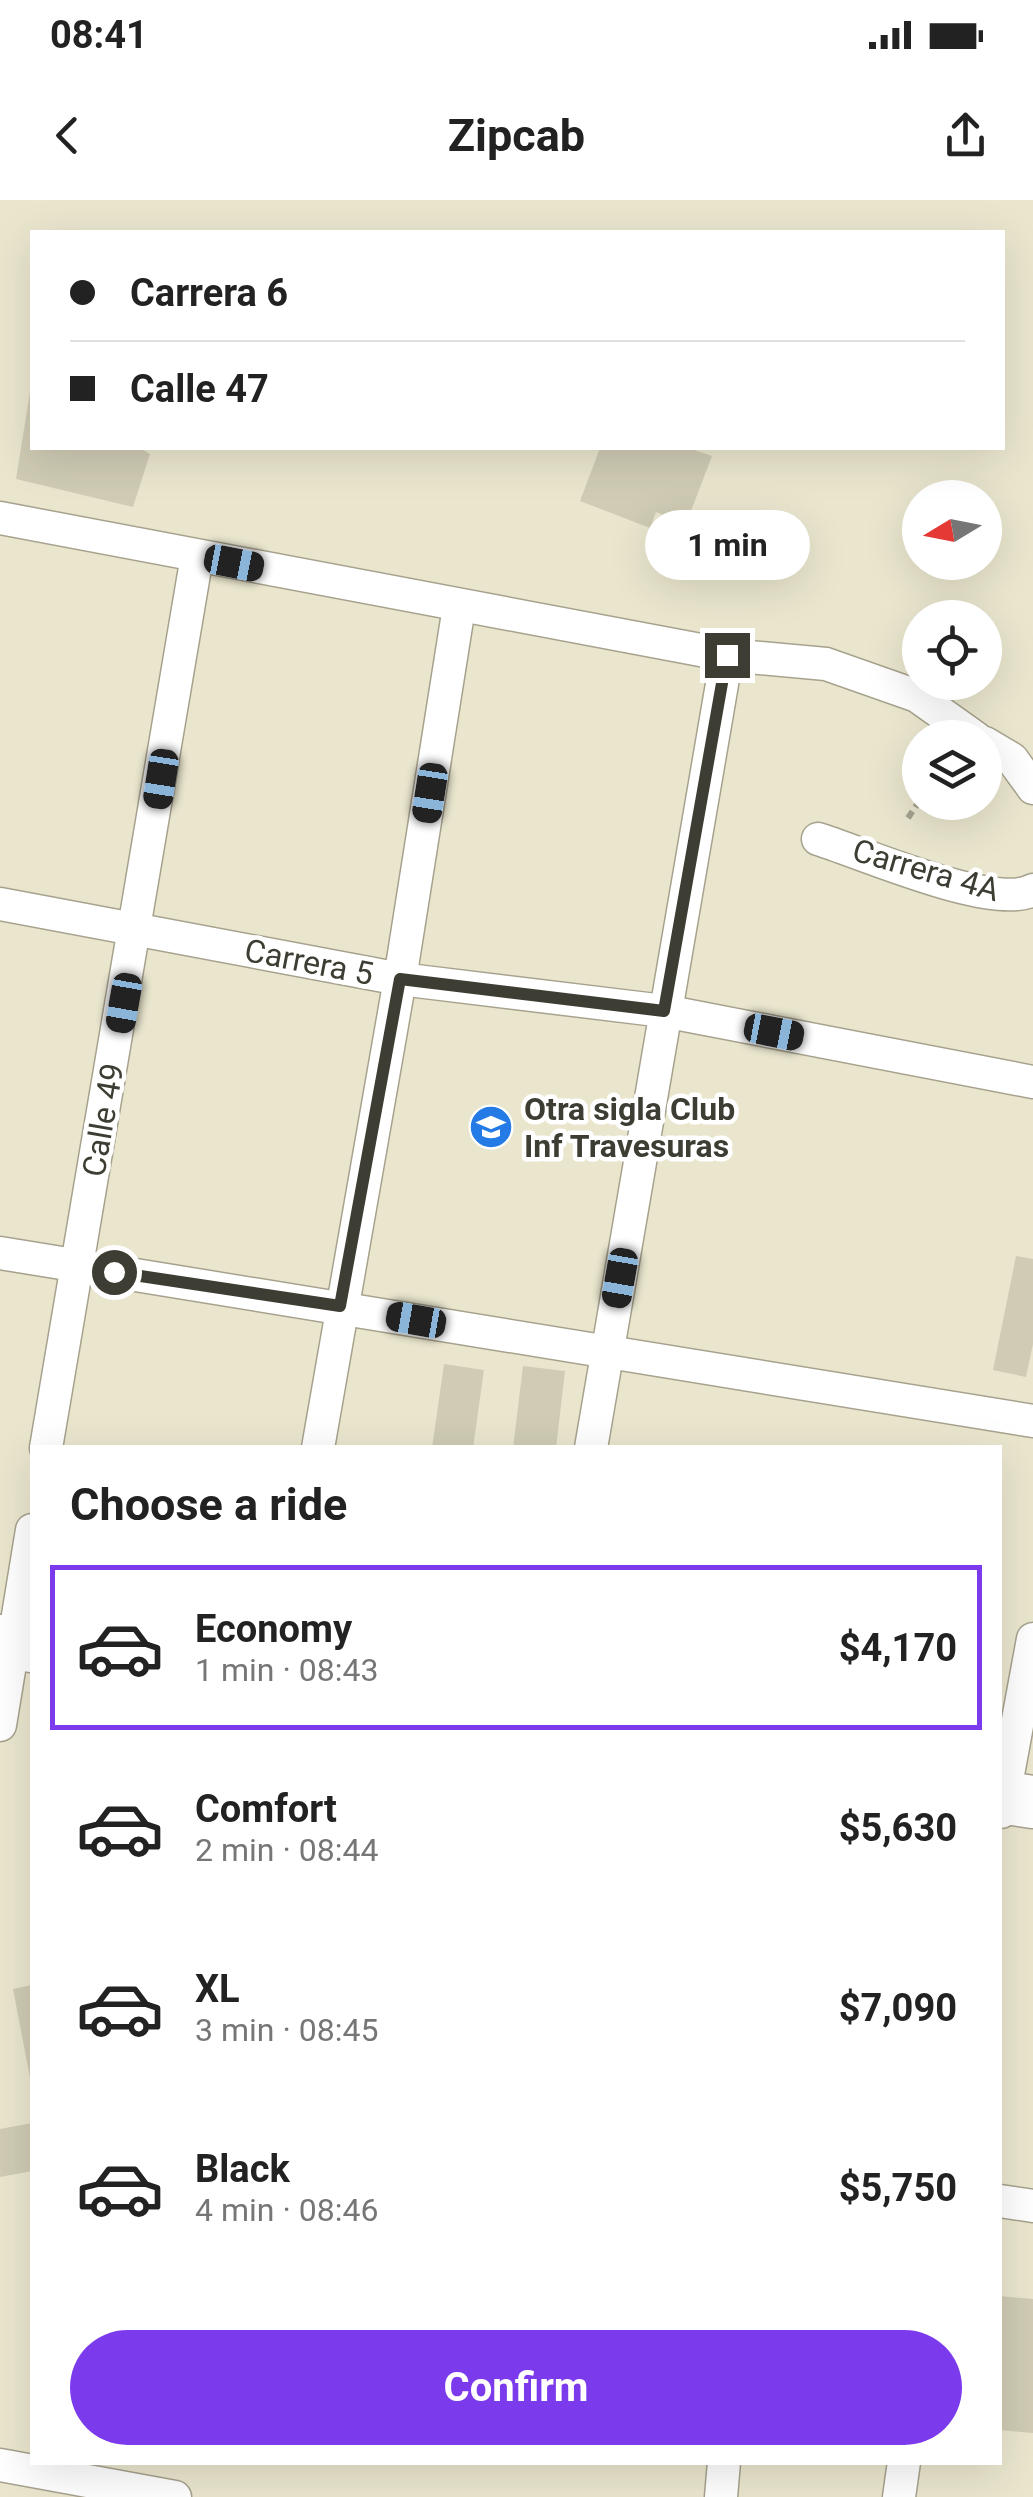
<!DOCTYPE html>
<meta charset="utf-8">
<style>
body{margin:0;font-family:Roboto,sans-serif;background:#f2f2f2;color:#222;height:100vh;display:flex;flex-direction:column;font-size:38px;white-space:nowrap}
*{box-sizing:border-box;margin:0}
p{font-size:32px;color:#767676}
.icon{flex:none;width:55px;height:55px;fill:none;stroke:currentColor;stroke-width:2;stroke-linecap:round;stroke-linejoin:round}
.map{position:relative;flex:1;overflow:hidden}
.details{position:absolute;left:30px;top:1245px;width:972px;height:1020px;display:flex;flex-direction:column;background:#fff;border-radius:0px;box-shadow:0 10px 40px #0002}
.details>*{flex:none}
.guide{position:absolute;left:30px;top:30px;width:975px;height:220px;border-radius:0px;box-shadow:0 10px 40px #0002;display:grid;align-content:center;height:220px;padding:0 40px;background:#fff}
.needle{width:65px;rotate:260deg}
.buttons{position:absolute;left:902px;top:280px;display:grid;gap:20px}
.buttons a{display:grid;place-items:center;width:100px;height:100px;border-radius:50%;background:#fff;box-shadow:0 10px 40px #0002;font-size:50px}
.end{position:absolute;width:45px;height:45px;margin:-22px;border:12px solid #3e3d33;background:#fff;box-shadow:0 0 0 5px #fff}
.from{border-radius:50%}
.bubble{position:absolute;height:70px;border-radius:35px;background:#fff;box-shadow:0 10px 40px #0002;font-size:32px;font-weight:700;line-height:70px;text-align:center}
.car{position:absolute;width:30px;height:60px;margin:-30px -15px;border-radius:12px;box-shadow:0 0 8px 2px #0007;background:linear-gradient(#222 24%,#8ab4d8 0 40%,#222 0 76%,#8ab4d8 0 86%,#222 0)}
.guide b{display:flex;align-items:center;gap:35px;height:95px;font-size:38px}
.guide b+b{border-top:2px solid #e0e0e0}
.guide i{width:25px;height:25px;background:#222}
ul{padding:0;list-style:none}
li{display:flex;align-items:center;gap:30px;height:165px;margin:0 20px 15px;padding:0 20px;border:5px solid transparent;border-radius:0px}
li div{flex:1}
li b{display:block;font-size:38px}
li em{font-style:normal;font-weight:700}
li.active{border-color:#7c3aed}
li>.icon{width:90px;height:90px;stroke-width:1.5}
h2{padding:0 40px;font-size:45px;line-height:120px}
.primary-button{display:flex;gap:20px;margin-top:auto;padding:20px 40px}
.primary-button a{flex:1;height:115px;border-radius:60px;background:#7c3aed;color:#fff;font-size:40px;font-weight:700;line-height:115px;text-align:center}
.status{display:flex;justify-content:space-between;align-items:center;height:70px;padding:0 50px;background:#fff;direction:ltr}
.status svg{height:28px;fill:currentColor}
header{display:flex;justify-content:space-between;align-items:center;height:130px;padding:0 40px;background:#fff;font-size:45px;font-weight:700}
.map>svg:first-child{display:block}
.building{fill:#cfcbb4}
.lines{fill:none;stroke-linecap:round;stroke-linejoin:round}
.street-casing{stroke:#a7a28d;stroke-width:35}
.primary-casing{stroke:#a7a28d;stroke-width:55}
.path{stroke:#a6a390;stroke-width:6;stroke-dasharray:8 5;stroke-linecap:butt}
.street{stroke:#fff;stroke-width:32}
.primary{stroke:#fff;stroke-width:52}
.route{stroke:#3e3d33;stroke-width:12}
.labels{text-anchor:middle;dominant-baseline:central;stroke-width:9;stroke-linejoin:round;paint-order:stroke}
.street-label{font-size:32px;fill:#3e3d33;stroke:#fff}
.poi-label{font-size:32px;font-weight:bold;fill:#3e3d33;stroke:#fff;text-anchor:start}
</style>
<div class="status"><b>08:41</b><svg viewBox="0 0 49 12"><path d="M0 12V9h3v3zM5 12V6h3v6zM10 12V3h3v9zM15 12V0h3v12zM26 1h20v11H26zM47 4h2v5h-2z"/></svg></div>
<header><svg class="icon" aria-label="back" viewBox="0 0 24 24"><path d="M15 5l-7 7 7 7"/></svg>Zipcab<svg class="icon" aria-label="share" viewBox="0 0 24 24"><path d="M12 15V3M7 8l5-5 5 5M5 13v7h14v-7"/></svg></header>
<div class="map">
<svg width="1033" height="2297" viewBox="0 0 1033 2297">
<rect width="100%" height="100%" fill="#eae6ce"/>
<g class="building">
<path d="M30,192l2,56h108l10,6 -17,53 -117,-28z"/>
<path d="M600,248h89l23,8 -26,68 -30,-12 -6,16 -70,-27z"/>
<path d="M1016,1056l17,3v85l-7,33 -33,-7z"/>
<path d="M444,1164l40,6 -11,78h-41z"/>
<path d="M523,1166l42,5 -9,77h-43z"/>
<path d="M32,1785v98h-1l-18,-94z"/>
<path d="M32,1923v48l-32,6v-48z"/>
<path d="M1000,2096l33,3v134l-33,-3z"/>
</g>
<g class="lines">
<g class="street-casing">
<g id="street">
<path d="M0,318l727,137 99,9 91,32 59,42"/>
<path d="M985,543l27,16 21,29"/>
<path d="M818,639c45,14 176,72 215,51"/>
<path d="M0,704l400,75 264,32 369,71"/>
<path d="M0,1053l1033,168"/>
<path d="M46,1248l151,-892"/>
<path d="M318,1248l82,-469 59,-372"/>
<path d="M591,1248l136,-793"/>
<path d="M0,1525l32,-195"/>
<path d="M1001,1612l32,-173"/>
<path d="M1000,2001l33,5"/>
<path d="M0,2265l175,32"/>
<path d="M721,2297l3,-35"/>
<path d="M899,2297l5,-35"/>
</g>
</g>
<g class="primary-casing">
<g id="primary">
<path d="M0,1441l32,5"/>
<path d="M1000,1597l33,5"/>
</g>
</g>
<path class="path" d="M908,618l12,-18"/>
<use href="#street" class="street"/>
<use href="#primary" class="primary"/>
</g>
<g class="lines">
<path class="route" d="M114,1072l226,34 60,-327 264,32 63,-356"/>
</g>
<defs>
<g id="school-disc" transform="scale(2.25)"><circle r="9.5" fill="#247be5" stroke="#fff"/><path d="M0-5L7-2L0 1L-7-2ZM-4 1L0 2.5L4 1V4Q0 6-4 4Z" fill="#fff"/></g>
</defs>
<g fill-rule="evenodd">
<use href="#school-disc" x="491" y="927"/>
</g>
<g class="labels">
<g class="street-label">
<text transform="translate(926 670) rotate(16)">Carrera 4A</text>
<text transform="translate(309 762) rotate(11)">Carrera 5</text>
<text transform="translate(103 920) rotate(-80)">Calle 49</text>
</g>
<g class="poi-label">
<text x="524" y="909">Otra sigla Club<tspan x="524" dy="37">Inf Travesuras</tspan></text>
</g>
</g>
</svg>
<div class="buttons">
<a><svg class="needle" viewBox="-14 -14 28 28"><path d="M0-13l5 13h-10z" fill="#e53935"/><path d="M0 13l5-13h-10z" fill="#767676"/></svg></a>
<a><svg class="icon" aria-label="locate" viewBox="0 0 24 24"><circle cx="12" cy="12" r="6"/><path d="M12 2v4M12 18v4M2 12h4M18 12h4"/></svg></a>
<a><svg class="icon" aria-label="layers" viewBox="0 0 24 24"><path d="M12 4l9 5-9 5-9-5zM3 14l9 5 9-5"/></svg></a>
</div>
<i class="end from" style="left:114px;top:1072px"></i>
<i class="end" style="left:727px;top:455px"></i>
<div class="bubble" style="left:645px;top:310px;width:165px">1 min</div>
<i class="car" style="left:234px;top:363px;rotate:101deg"></i>
<i class="car" style="left:161px;top:579px;rotate:189deg"></i>
<i class="car" style="left:430px;top:593px;rotate:189deg"></i>
<i class="car" style="left:124px;top:803px;rotate:190deg"></i>
<i class="car" style="left:774px;top:832px;rotate:101deg"></i>
<i class="car" style="left:620px;top:1078px;rotate:190deg"></i>
<i class="car" style="left:416px;top:1120px;rotate:280deg"></i>
<div class="guide">
<b><i class="from"></i>Carrera 6</b>
<b><i></i>Calle 47</b>
</div>
<section class="details">
<h2>Choose a ride</h2>
<ul>
<li class="active"><svg class="icon" aria-label="car" viewBox="0 0 24 24"><path d="M5 17H2v-5l4-1 3-4h7l3 4 3 1v5h-3M9 17h6M6 11h13"/><circle cx="7" cy="17" r="2"/><circle cx="17" cy="17" r="2"/></svg><div><b>Economy</b><p>1 min · 08:43</p></div><em>$4,170</em></li>
<li><svg class="icon" aria-label="car" viewBox="0 0 24 24"><path d="M5 17H2v-5l4-1 3-4h7l3 4 3 1v5h-3M9 17h6M6 11h13"/><circle cx="7" cy="17" r="2"/><circle cx="17" cy="17" r="2"/></svg><div><b>Comfort</b><p>2 min · 08:44</p></div><em>$5,630</em></li>
<li><svg class="icon" aria-label="car" viewBox="0 0 24 24"><path d="M5 17H2v-5l4-1 3-4h7l3 4 3 1v5h-3M9 17h6M6 11h13"/><circle cx="7" cy="17" r="2"/><circle cx="17" cy="17" r="2"/></svg><div><b>XL</b><p>3 min · 08:45</p></div><em>$7,090</em></li>
<li><svg class="icon" aria-label="car" viewBox="0 0 24 24"><path d="M5 17H2v-5l4-1 3-4h7l3 4 3 1v5h-3M9 17h6M6 11h13"/><circle cx="7" cy="17" r="2"/><circle cx="17" cy="17" r="2"/></svg><div><b>Black</b><p>4 min · 08:46</p></div><em>$5,750</em></li>
</ul>
<div class="primary-button"><a>Confirm</a></div>
</section>
</div>
